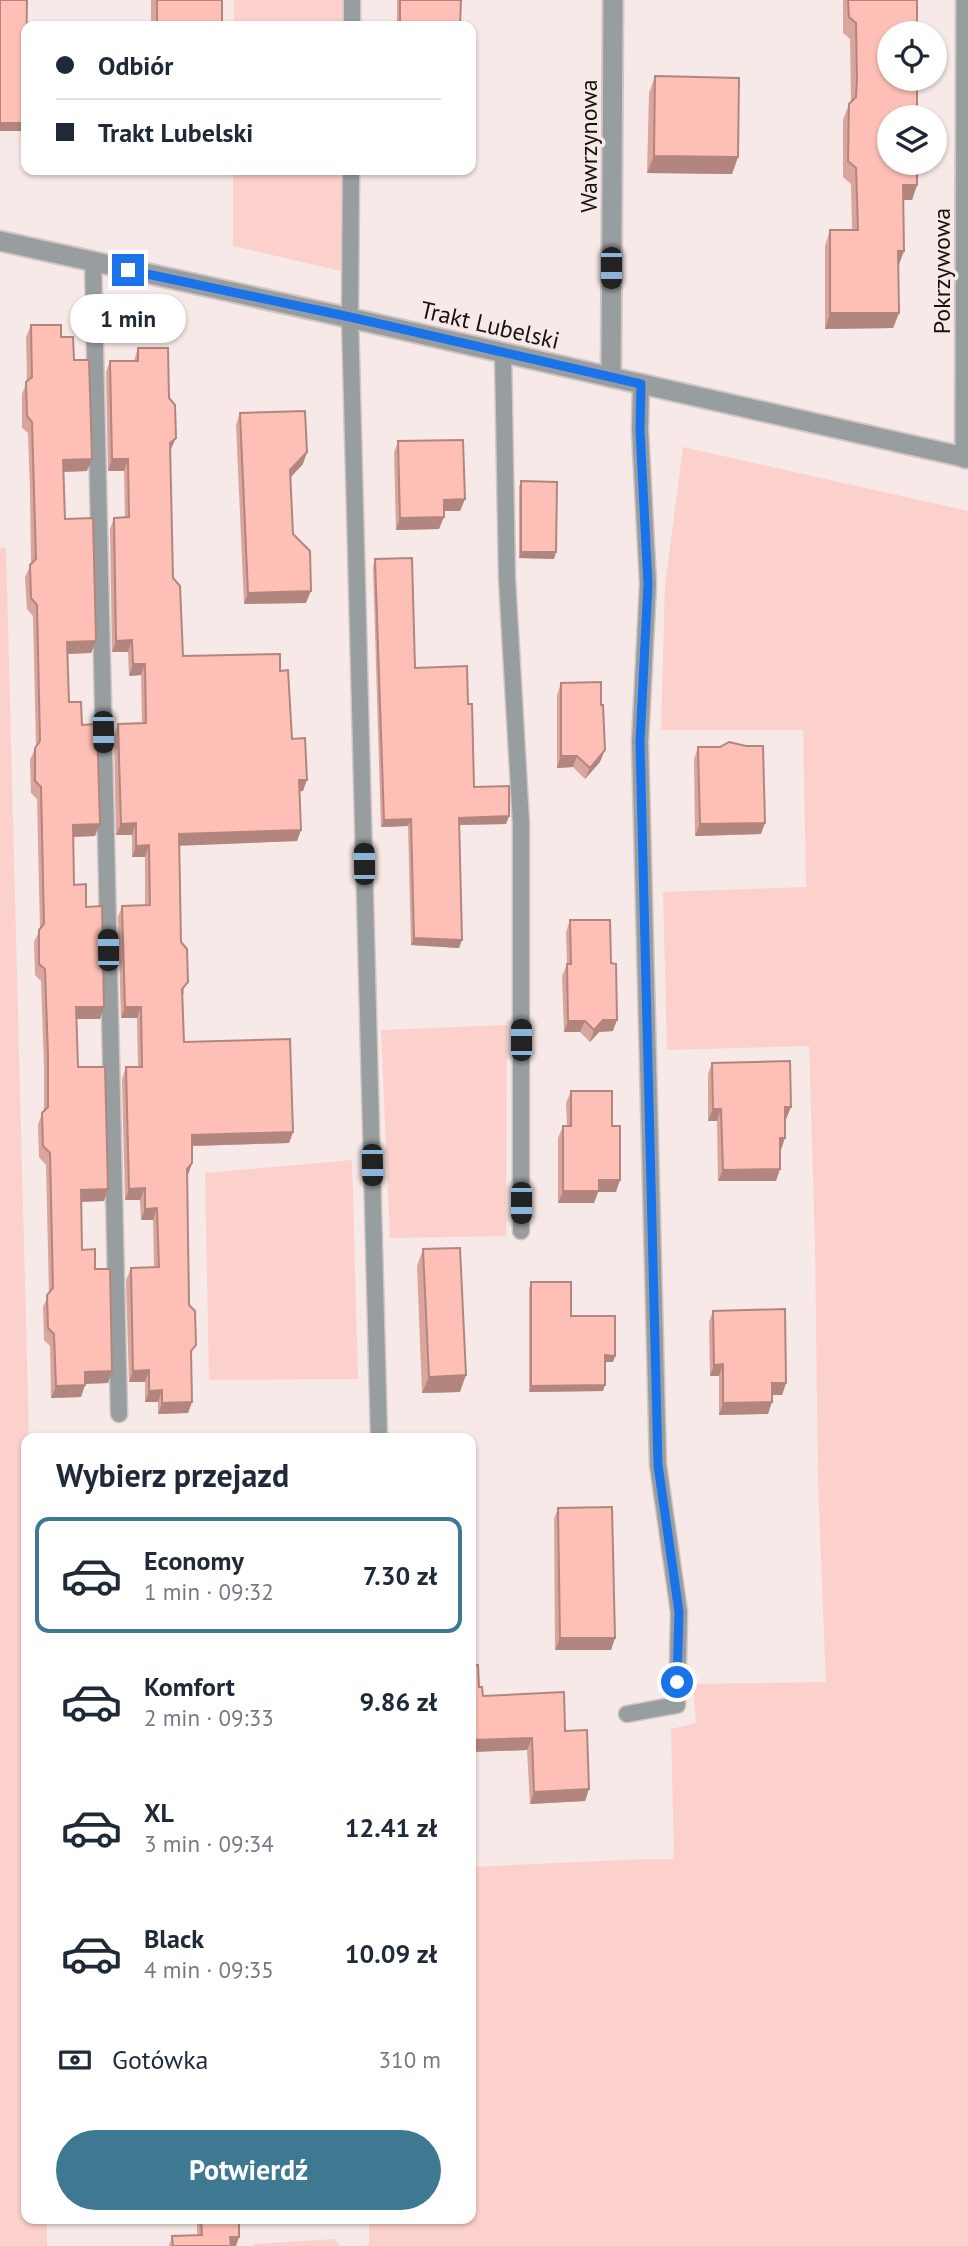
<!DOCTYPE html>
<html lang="pl">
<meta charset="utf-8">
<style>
body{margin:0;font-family:"PT Sans",sans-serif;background:#f2f2f3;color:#1f2937;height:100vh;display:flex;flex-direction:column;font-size:26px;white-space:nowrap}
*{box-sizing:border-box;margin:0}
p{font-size:23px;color:#747a83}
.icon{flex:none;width:38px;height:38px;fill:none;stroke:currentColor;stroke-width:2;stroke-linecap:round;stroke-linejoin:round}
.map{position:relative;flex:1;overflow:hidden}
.sheet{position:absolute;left:21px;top:1433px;width:455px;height:791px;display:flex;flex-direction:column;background:#fff;border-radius:14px;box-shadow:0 2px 5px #0004}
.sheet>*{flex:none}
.hud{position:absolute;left:21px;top:21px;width:455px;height:154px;border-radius:14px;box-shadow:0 2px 5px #0004;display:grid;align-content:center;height:154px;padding:0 35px;background:#fff}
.buttons{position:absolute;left:877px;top:21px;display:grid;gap:14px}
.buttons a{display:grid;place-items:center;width:70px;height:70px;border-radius:50%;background:#fff;box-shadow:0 2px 5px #0004;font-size:35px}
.end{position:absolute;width:32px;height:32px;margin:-16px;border:9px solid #1a73e8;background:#fff;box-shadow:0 0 0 4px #fff}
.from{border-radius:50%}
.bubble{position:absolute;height:49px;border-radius:24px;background:#fff;box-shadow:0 2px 5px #0004;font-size:23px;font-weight:700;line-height:49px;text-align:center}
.car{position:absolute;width:21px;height:42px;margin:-21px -10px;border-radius:9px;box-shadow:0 0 5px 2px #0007;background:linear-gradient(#222 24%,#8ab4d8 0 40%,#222 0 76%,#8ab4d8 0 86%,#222 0)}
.hud b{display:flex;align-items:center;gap:24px;height:66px;font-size:26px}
.hud b+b{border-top:2px solid #e0e1e3}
.hud i{width:18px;height:18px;background:#1f2937}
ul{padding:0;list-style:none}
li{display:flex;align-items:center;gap:21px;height:116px;margin:0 14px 10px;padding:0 21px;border:4px solid transparent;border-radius:14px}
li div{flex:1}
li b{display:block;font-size:26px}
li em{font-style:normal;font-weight:700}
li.active{border-color:#3e7891}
li>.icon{width:63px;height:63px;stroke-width:1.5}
h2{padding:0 35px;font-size:32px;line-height:84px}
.pay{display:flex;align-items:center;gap:18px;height:77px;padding:0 35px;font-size:26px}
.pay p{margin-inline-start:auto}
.cta{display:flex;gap:14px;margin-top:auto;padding:14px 35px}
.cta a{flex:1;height:80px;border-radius:42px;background:#3e7891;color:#fff;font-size:28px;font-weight:700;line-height:80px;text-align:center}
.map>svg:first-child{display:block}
.green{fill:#fcd1cb}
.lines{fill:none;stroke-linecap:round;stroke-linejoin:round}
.service-casing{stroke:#d2c6c5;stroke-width:19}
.minor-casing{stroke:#d2c6c5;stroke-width:23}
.tertiary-casing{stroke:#d2c6c5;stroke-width:23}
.service{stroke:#989da0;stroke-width:16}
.minor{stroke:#989da0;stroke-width:19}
.tertiary{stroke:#989da0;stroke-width:19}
.wall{fill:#daa59d}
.shaded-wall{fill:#b2867f}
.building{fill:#fec0b6;stroke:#b2867f;stroke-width:2}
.route{stroke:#1a73e8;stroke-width:9}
.labels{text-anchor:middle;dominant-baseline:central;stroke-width:7;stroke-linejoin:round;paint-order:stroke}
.street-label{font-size:24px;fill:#161111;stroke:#f6e9e7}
</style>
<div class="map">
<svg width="968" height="2246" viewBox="0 0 968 2246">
<rect width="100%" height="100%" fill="#f6e9e7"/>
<g class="green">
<rect x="234" y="0" width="110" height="26"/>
<path d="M233,170h109l-1,101 -108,-25z"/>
<path d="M683,447l285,64v1735h-601l2,-3v-24h102v-352l175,-8h28l-3,-130 25,-6 -3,-39 133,-2 -8,-198 -3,-241 -6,-197 -142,4 -4,-158 143,-5 -3,-157h-142l4,-145z"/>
<path d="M0,548h6l23,890h-3v781h21v27h-47z"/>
<path d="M507,1025l-1,211 -116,2 -9,-208z"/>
<path d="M352,1160l6,219 -149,1 -4,-207z"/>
<path d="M335,2239l6,7h-88v-2z"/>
</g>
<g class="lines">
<g class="service-casing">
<g id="service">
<path d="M352,26v-26"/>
<path d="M351,170l-1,148 29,1120"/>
<path d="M93,262l26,1152"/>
<path d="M503,353l4,226 14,244v408"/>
<path d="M627,1714l50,-9 2,-93 -21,-147 -18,-723 8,-158 -8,-154 1,-46"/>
</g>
</g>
<g class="minor-casing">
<g id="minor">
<path d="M611,377l2,-377"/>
<path d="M965,458l1,-458"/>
</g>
</g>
<g class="tertiary-casing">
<path id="tertiary" d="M0,241l350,77 618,140"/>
</g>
<use href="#service" class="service"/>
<use href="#minor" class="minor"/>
<use href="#tertiary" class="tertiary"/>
</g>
<g class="wall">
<rect x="151" y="0" width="71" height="26"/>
<path d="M397,0h64l-1,26h-63z"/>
<path d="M843,0h74v185l-5,15h-9l1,51 -6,15 1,47 -6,15 -68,1v-83l5,-16h22l-1,-46 -8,-7v-57l6,-16 2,-2 -1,-63 -7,-6z"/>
<path d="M655,76l83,81 -6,17 -85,-1 2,-80z"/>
<path d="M31,325l30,12 13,23 13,111 -23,1 1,47 31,122 -5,12 -23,1 1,48 13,23 13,111 -22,1 1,48 12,22 14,112h-23l1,48 30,122 -4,12 -23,1 1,48 13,19 13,114 -23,1 -4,13 -30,1 -1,-52 -6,-6 -1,-33 6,-13 -3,-129 -7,-8 -1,-32 4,-12 2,-2v-44l-3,-86 -6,-6 -1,-33 6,-13 -3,-130 -6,-6 -1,-33 6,-14 -3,-130 -6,-7 -2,-32 6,-13 -1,-74 -2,-57 -6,-5v-34l5,-13 -1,-44z"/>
<path d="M138,348l31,50 2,51 -1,1 3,128 10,78 97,15 12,68 11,52h-3l1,39 -4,11 -118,4 2,97 3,51 -1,2 1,47 109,90 -4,11 -97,3v17l-5,13 5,226 -4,11 -30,1v-12h-13v-20h-16l-3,-102 5,-12 23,-1 -1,-47h-12l-1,-20h-15l-3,-121 4,-12h12l-1,-49h-16l-3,-101 4,-11 23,-1v-48h-13v-22h-16l-2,-100 4,-11 24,-1 -1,-48 -12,1 -1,-24h-16l-2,-123 4,-11h11l-1,-47h-16l-2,-99 4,-11h24z"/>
<path d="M240,413l63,51 -12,13 2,57 13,69 -62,1 -8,-179z"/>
<path d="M398,441l67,58 -5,12h-16l-5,18 -43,1 -2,-77z"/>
<path d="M521,481l33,78 -35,-1v-71z"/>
<path d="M375,559l40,109 53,36 6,83 35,29 -3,8 -47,1v123l-48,-3 -3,-119 -27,1 -8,-260z"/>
<path d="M561,683l39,79 -15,17 -12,-12 -16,1v-73z"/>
<path d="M746,746l15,88 -66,2 -1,-77 4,-12z"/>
<path d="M570,920l43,111 -14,1 -9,10 -10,-10h-16l-2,-56 5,-12 -1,-32z"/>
<path d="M712,1063l79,44 -5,12h-1l-9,62h-58l-1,-60h-9v-47z"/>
<path d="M571,1091l41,35 4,66h-18l-4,11h-36v-65l5,-12h4l-1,-23z"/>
<path d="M423,1249l37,143 -38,1 -5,-127z"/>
<path d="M531,1282l84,74 -2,6h-8l-2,29 -74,1v-103z"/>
<path d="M713,1311l73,72 -4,12h-10l-4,19 -49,1v-39h-9l-1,-54z"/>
<path d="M558,1508l57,130 -4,12h-56l-1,-131z"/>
<path d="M479,1687l4,9 82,35 24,58 -4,12 -55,3 -3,-54 -56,2z"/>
<path d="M197,2219h42l-3,27h-67l3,-10 25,-1z"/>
</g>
<g class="shaded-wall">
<path d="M0,123h25l-3,8h-22z"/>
<path d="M654,156l84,1 -6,17 -85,-1z"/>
<path d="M903,185h14l-5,15h-15z"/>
<path d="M898,251h6l-6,16z"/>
<path d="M830,313h69l-6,15 -68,1z"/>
<path d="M176,438l-5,11 -5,6 4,-12z"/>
<path d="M307,452l-4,12 -17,18 4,-12z"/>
<path d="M92,459l-5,12 -28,1 4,-12z"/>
<path d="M112,459h16l-4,12h-16z"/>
<path d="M465,499l-5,12h-21l5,-11z"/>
<path d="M444,517l-5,12 -43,1 4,-12z"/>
<path d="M521,552h35l-2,7 -35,-1z"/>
<path d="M311,591l-5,12 -62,1 4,-11z"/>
<path d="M132,640l-4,12h-16l4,-11z"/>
<path d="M96,641l-5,12 -28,1 4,-12z"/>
<path d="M133,664h12l-4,11 -12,1z"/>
<path d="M605,750l-5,12 -15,17 5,-11z"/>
<path d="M561,756h16l-4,11 -16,1z"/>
<path d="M299,780h8l-4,11 -8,1z"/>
<path d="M509,816l-3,8 -50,1 3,-7z"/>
<path d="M411,819l-3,7 -27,1 3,-7z"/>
<path d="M136,823l-4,12h-16l5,-11z"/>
<path d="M765,823l-4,11 -66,2 5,-12z"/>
<path d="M100,824l-5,12 -27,1 5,-12z"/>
<path d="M301,830l-4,11 -122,5 4,-12z"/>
<path d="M149,845l-4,12h-13l4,-11z"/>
<path d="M414,938l48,2 -3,8 -48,-3z"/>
<path d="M76,1007h28l-4,12h-28z"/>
<path d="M125,1007h16l-4,11h-16z"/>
<path d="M603,1020h14l-4,11 -14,1 -9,10 4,-12z"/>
<path d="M568,1021h17l-5,11h-16z"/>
<path d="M785,1107h6l-5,12h-6z"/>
<path d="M713,1109h8l-4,12h-9z"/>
<path d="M293,1132l-4,11 -101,3 4,-11z"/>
<path d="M780,1138h5l-4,12h-5z"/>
<path d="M192,1163l-4,12 -5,5 4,-11z"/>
<path d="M780,1169l-4,12h-58l5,-11z"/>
<path d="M599,1180h21l-4,12h-18l-4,11h-36l5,-12z"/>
<path d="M145,1188l-5,12h-15l4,-11z"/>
<path d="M108,1189l-4,12 -27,1 4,-12z"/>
<path d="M157,1208l-4,12h-12l4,-11z"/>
<path d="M605,1355l10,1 -2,6h-11z"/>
<path d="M723,1364l-4,12h-9l4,-11z"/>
<path d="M149,1370l-4,12h-16l4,-11z"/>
<path d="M112,1371l-4,12 -27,1 4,-12z"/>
<path d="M466,1375l-6,17 -38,1 7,-16z"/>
<path d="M772,1383h14l-4,12h-15z"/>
<path d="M85,1385l-4,12 -30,1 5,-12z"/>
<path d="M605,1385l-2,6 -74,1 2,-6z"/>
<path d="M162,1390l-4,12h-13l4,-11z"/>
<path d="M192,1402l-4,11 -30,1 4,-11z"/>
<path d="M772,1402l-4,12 -49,1 4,-12z"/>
<path d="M560,1638h55l-4,12h-56z"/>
<path d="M532,1738l-5,12 -56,2v-12z"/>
<path d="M589,1789l-4,12 -55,3 4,-12z"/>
<path d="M230,2237h9l-3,9h-9z"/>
</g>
<g class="building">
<path d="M0,0h27l-2,123h-25z"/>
<rect x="157" y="0" width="65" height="26"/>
<path d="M400,0h61l-1,26h-60z"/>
<path d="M848,0h69v33h-28v46h28v38h-28v46h28v22h-14l1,66h-6l1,62h-69v-83h28l-2,-62 -8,-7 1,-57 7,-7 1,-17 -1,-57 -7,-6z"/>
<path d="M655,76l84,2 -1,79 -84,-1z"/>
<path d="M31,325h30v12h12l1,23h15l3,99 -29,1 2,59 28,-1 3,123 -29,1 2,60h12l1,23 15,-1 3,100 -27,1 1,60 12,-1v23l16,-1 2,101h-28l2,60h27l3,122 -27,1 1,60 13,-1v20h15l2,102 -27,1v13l-29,1 -2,-52 -6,-6 -1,-33 6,-7 -3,-135 -7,-7 -1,-33 6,-6v-52l-3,-86 -6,-5v-34l5,-6 -3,-137 -6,-6v-33l5,-7 -3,-136 -6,-7 -1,-33 6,-6 -4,-137 -5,-6 -1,-34 6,-5z"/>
<path d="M138,348h30l1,50 6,7 1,33 -6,5 3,135 7,8 3,70 97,-2v17l8,-1 4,69 13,-1 2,42h-8l2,50 -122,4 2,108 6,7 1,33 -6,7 2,53 106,-3 3,93 -101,3v28l-5,6 2,136 6,6 1,34 -5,6 1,51 -30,1v-13l-13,1v-21l-16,1 -2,-103 28,-1 -2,-59 -12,1v-21l-16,1 -3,-122h16l-1,-60h-16l-3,-101 28,-1 -1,-60 -13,1v-23l-15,1 -3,-100 28,-1 -1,-59h-12l-1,-24 -16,1 -2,-123 15,-1 -1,-58h-16l-2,-98h28z"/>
<path d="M305,411l2,41 -17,18 3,64 17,17 1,40 -63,2 -8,-180z"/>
<path d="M463,440l2,59 -21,1v17l-44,1 -2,-77z"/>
<path d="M521,481l36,1 -1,70h-35z"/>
<path d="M412,558l3,110 52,-2 1,38h4l2,83 35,-1v30l-50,2 3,122 -48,-2 -3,-119 -27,1 -9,-261z"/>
<path d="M601,682v23h2l2,45 -15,18 -13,-12h-16v-73z"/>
<path d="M729,742l17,4h17l2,77 -65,1 -2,-77h22z"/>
<path d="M570,920h40l1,43 5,1 1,56h-14l-9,10 -9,-9h-17l-1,-57h4z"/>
<path d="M790,1061l1,46h-6v31h-5v31l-57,1 -2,-61h-8l-1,-46z"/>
<path d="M571,1091h41v35h8v54h-21v11h-36v-65h8z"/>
<path d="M460,1248l6,127 -37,2 -6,-128z"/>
<path d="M531,1282h40v34h44v40l-10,-1v30l-74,1z"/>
<path d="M785,1309l1,74h-14v19l-49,1v-39l-9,1 -1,-54z"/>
<path d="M612,1507l3,131h-55l-2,-130z"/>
<path d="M471,1665h7l1,22h3l1,9 81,-4 1,39 22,-1 2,59 -55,3 -2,-54 -61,2z"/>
<path d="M201,2219h38v18h-9l1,9h-58l-1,-10 30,-1z"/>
</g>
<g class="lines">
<path class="route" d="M128,270l222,47 291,67 -1,46 8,154 -8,158 18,723 21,147 -2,70"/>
</g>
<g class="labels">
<g class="street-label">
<text transform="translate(588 146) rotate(-90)">Wawrzynowa</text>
<text transform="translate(941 271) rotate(-90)">Pokrzywowa</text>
<text transform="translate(490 325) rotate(13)">Trakt Lubelski</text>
</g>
</g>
</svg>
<div class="buttons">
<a><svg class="icon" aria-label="locate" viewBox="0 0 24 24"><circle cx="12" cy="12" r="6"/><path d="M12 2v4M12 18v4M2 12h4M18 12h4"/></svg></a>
<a><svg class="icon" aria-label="layers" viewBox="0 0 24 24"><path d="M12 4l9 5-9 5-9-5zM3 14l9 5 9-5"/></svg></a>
</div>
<i class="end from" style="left:677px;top:1682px"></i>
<i class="end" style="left:128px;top:270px"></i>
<div class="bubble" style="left:70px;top:294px;width:116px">1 min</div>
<i class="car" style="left:611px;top:268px;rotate:180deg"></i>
<i class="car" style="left:103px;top:732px;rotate:179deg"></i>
<i class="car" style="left:364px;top:864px;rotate:359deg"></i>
<i class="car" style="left:108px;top:950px;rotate:359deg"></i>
<i class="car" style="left:521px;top:1040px;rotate:0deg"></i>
<i class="car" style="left:372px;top:1165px;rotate:179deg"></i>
<i class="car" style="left:521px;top:1203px;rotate:180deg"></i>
<div class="hud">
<b><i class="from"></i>Odbiór</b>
<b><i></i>Trakt Lubelski</b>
</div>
<section class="sheet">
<h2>Wybierz przejazd</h2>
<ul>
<li class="active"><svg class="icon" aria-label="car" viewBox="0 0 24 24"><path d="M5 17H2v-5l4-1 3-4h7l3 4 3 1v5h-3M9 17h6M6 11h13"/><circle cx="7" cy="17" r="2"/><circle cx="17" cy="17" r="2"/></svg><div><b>Economy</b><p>1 min · 09:32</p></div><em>7.30 zł</em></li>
<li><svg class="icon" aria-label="car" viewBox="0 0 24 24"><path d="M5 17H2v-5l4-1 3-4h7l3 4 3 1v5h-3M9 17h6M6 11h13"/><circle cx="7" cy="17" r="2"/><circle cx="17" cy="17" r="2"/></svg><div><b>Komfort</b><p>2 min · 09:33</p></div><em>9.86 zł</em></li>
<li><svg class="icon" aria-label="car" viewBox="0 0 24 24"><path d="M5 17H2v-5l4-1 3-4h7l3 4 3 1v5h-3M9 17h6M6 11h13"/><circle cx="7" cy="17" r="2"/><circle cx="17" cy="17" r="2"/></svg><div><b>XL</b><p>3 min · 09:34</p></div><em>12.41 zł</em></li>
<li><svg class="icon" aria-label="car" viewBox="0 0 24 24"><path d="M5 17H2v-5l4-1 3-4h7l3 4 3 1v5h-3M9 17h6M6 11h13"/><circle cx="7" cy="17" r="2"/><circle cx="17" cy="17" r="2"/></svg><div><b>Black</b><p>4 min · 09:35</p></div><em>10.09 zł</em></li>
</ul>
<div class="pay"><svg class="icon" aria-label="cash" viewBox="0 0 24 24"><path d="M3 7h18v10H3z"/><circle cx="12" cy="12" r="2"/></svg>Gotówka<p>310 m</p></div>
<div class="cta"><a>Potwierdź</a></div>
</section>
</div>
